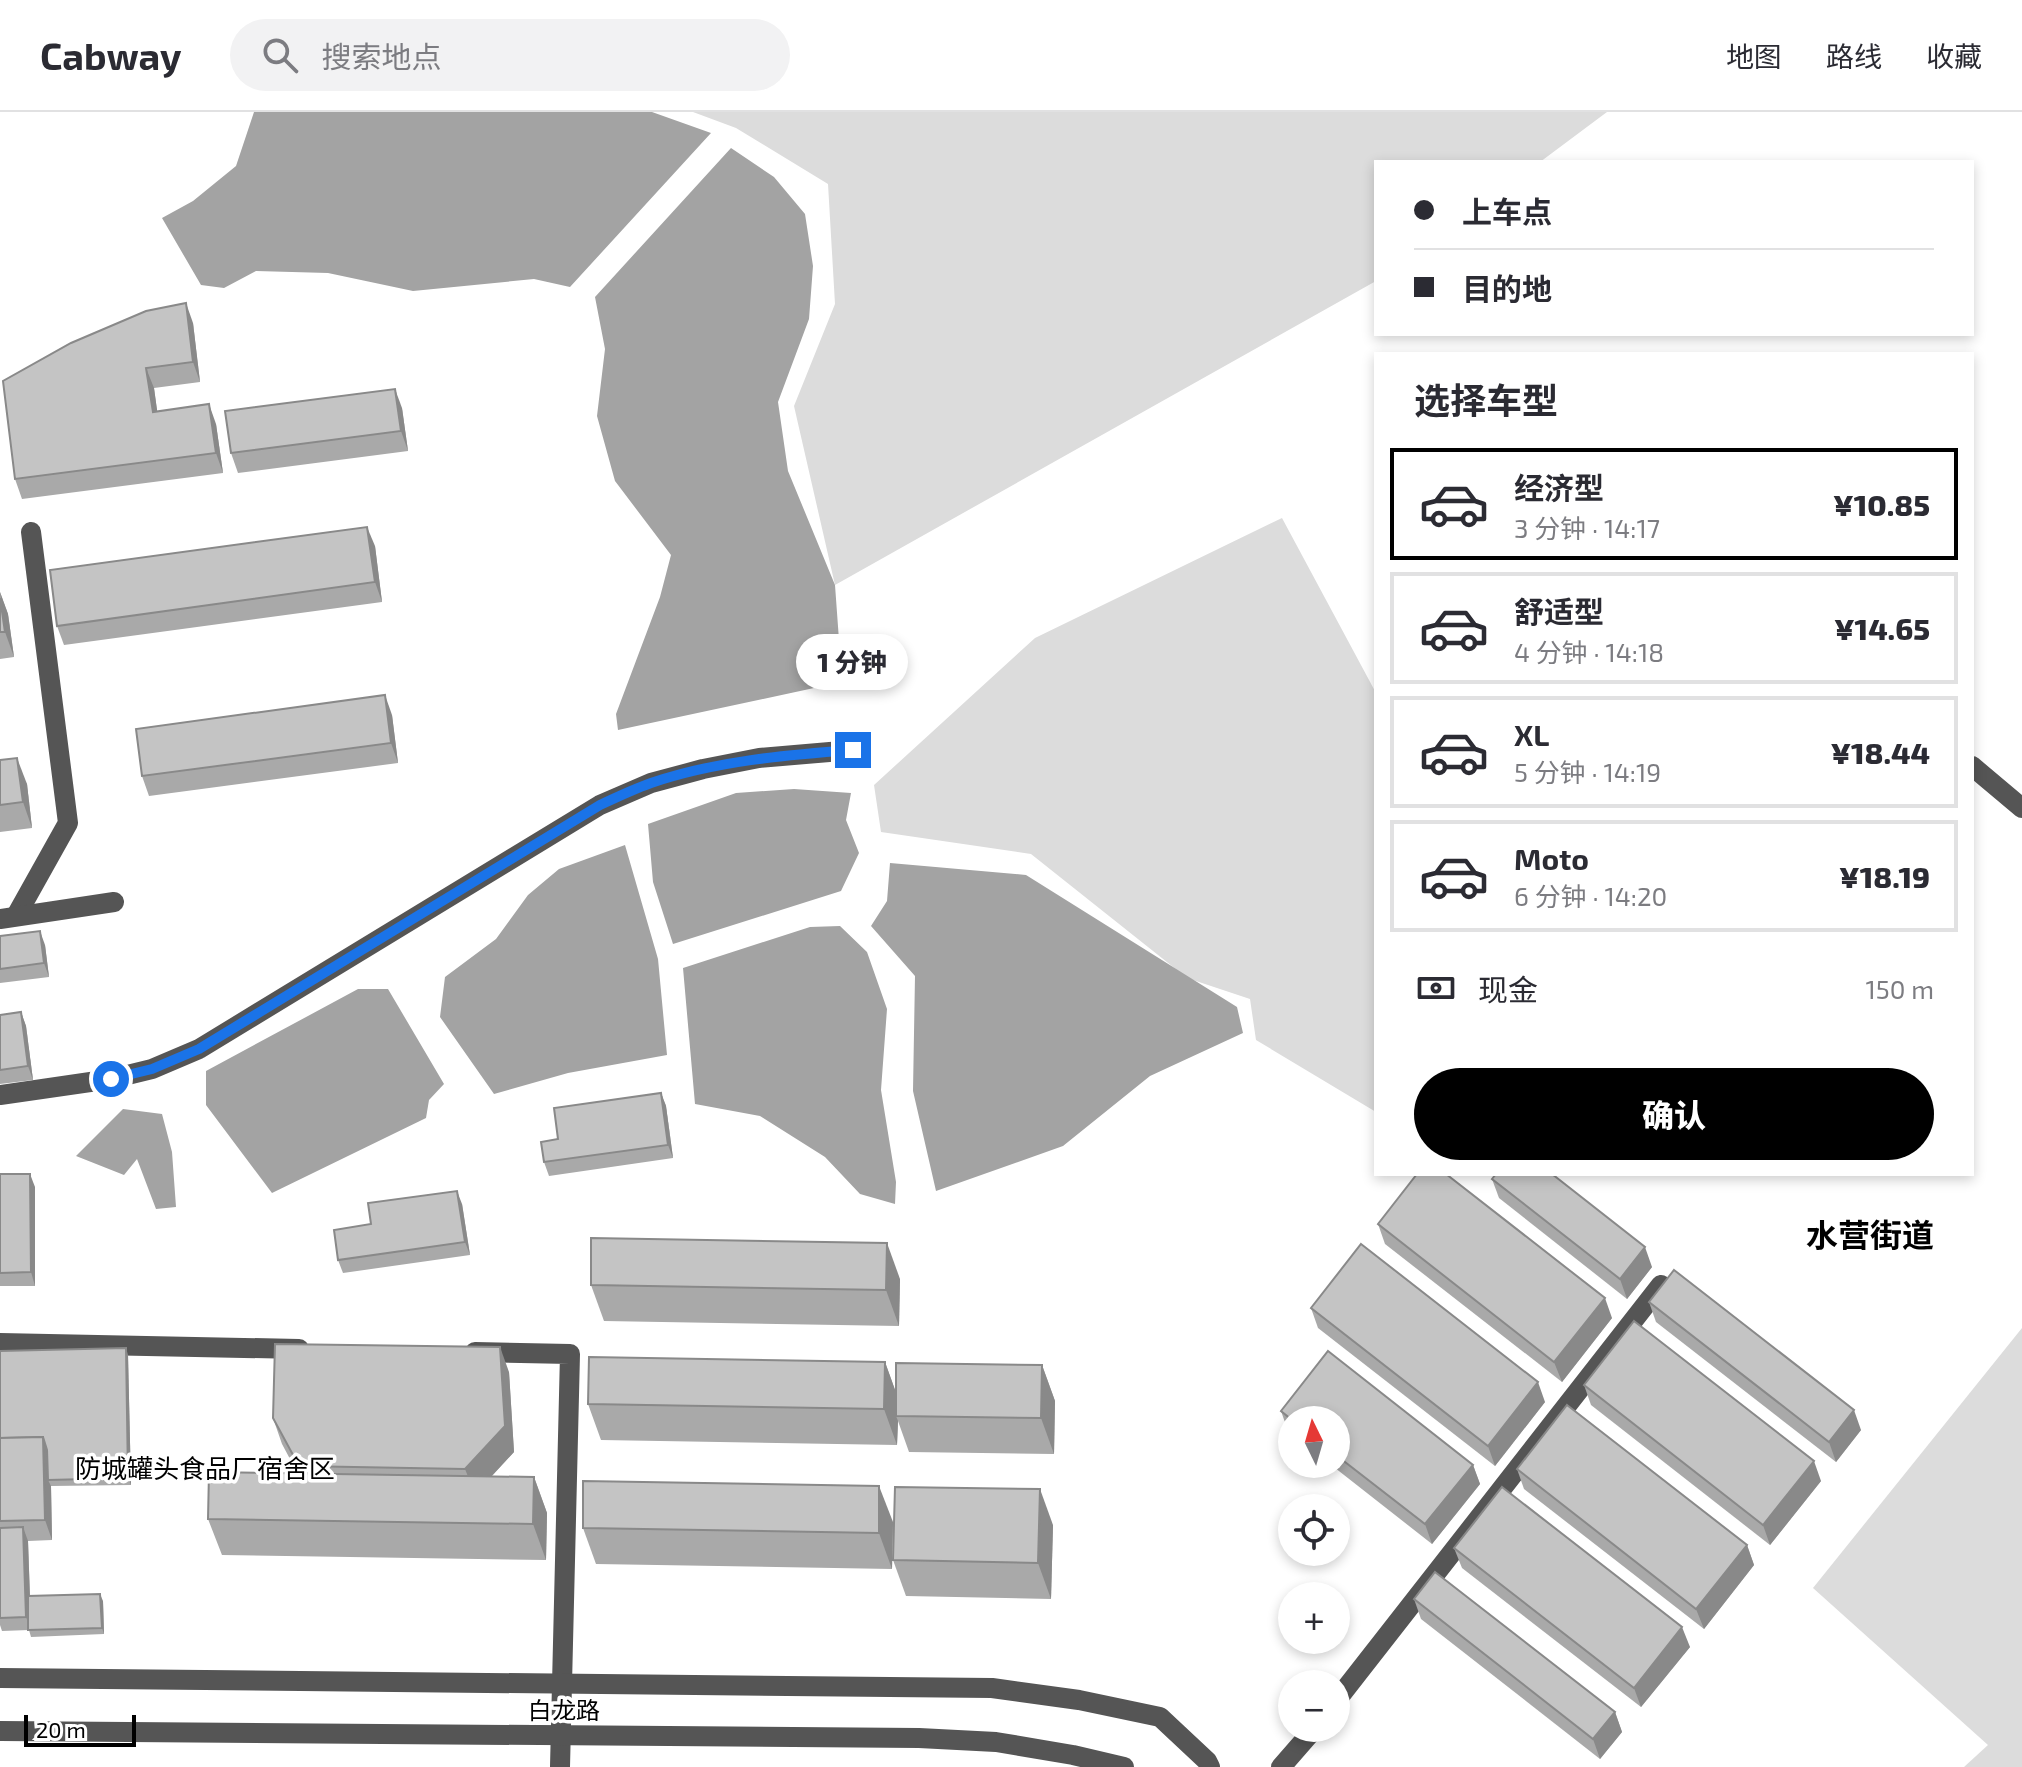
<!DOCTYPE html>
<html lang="zh">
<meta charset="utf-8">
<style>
body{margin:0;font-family:"Exo 2","Noto Sans SC",sans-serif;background:#f2f2f3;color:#2b2b33;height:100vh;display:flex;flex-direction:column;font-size:30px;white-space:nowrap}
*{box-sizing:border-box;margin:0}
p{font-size:26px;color:#7c7c81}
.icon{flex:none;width:44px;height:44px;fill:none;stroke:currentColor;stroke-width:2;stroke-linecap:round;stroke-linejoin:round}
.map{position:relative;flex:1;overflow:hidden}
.drawer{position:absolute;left:1374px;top:240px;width:600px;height:824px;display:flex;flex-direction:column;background:#fff;border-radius:0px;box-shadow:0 4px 12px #0003}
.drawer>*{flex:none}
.banner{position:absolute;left:1374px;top:48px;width:600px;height:176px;border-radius:0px;box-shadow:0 4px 12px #0003;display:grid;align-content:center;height:176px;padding:0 40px;background:#fff}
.needle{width:52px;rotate:355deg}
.fabs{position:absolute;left:1278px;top:1294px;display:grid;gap:16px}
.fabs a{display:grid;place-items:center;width:72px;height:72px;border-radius:50%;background:#fff;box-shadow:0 4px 12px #0003;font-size:40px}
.scale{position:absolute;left:24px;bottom:20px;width:112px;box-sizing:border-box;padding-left:8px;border:4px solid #000;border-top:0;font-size:22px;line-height:28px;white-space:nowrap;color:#000;-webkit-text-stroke:6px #fff;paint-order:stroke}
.end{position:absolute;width:36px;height:36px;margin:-18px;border:10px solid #1a73e8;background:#fff;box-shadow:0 0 0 4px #fff}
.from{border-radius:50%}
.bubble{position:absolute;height:56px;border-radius:28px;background:#fff;box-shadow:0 4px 12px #0003;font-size:26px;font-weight:800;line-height:56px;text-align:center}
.banner b{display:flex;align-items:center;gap:28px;height:76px;font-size:30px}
.banner b+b{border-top:2px solid #e1e1e2}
.banner i{width:20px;height:20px;background:#2b2b33}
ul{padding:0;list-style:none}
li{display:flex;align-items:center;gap:24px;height:112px;margin:0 16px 12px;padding:0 24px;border:4px solid #e1e1e2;border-radius:0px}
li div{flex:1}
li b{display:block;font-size:30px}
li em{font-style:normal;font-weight:800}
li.selected{border-color:#000}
li>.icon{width:72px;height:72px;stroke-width:1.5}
h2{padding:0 40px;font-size:36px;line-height:96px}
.pay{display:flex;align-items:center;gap:20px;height:88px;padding:0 40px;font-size:30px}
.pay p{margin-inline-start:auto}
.cta{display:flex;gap:16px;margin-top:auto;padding:16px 40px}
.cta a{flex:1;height:92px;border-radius:48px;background:#000;color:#fff;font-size:32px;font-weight:800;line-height:92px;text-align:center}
header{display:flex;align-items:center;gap:48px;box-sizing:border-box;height:112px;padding:0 40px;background:#fff;border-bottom:2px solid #e1e1e2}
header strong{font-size:38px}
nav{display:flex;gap:44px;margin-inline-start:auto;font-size:28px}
.search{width:560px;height:72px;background:#f2f2f3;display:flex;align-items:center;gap:20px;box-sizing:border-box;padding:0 28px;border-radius:44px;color:#7c7c81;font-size:30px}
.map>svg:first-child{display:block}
.green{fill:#dcdcdc}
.water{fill:#a3a3a3}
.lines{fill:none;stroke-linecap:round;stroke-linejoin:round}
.minor{stroke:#555;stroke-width:20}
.wall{fill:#a9a9a9}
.shaded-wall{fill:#898989}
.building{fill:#c4c4c4;stroke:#898989;stroke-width:2}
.route{stroke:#1a73e8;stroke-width:10}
.labels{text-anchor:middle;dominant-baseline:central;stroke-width:7;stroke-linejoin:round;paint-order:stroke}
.street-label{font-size:24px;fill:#000;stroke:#fff}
.neighbourhood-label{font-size:26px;fill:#000;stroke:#fff}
.district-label{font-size:32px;font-weight:bold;fill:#000;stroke:#fff}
</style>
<header>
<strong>Cabway</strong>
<div class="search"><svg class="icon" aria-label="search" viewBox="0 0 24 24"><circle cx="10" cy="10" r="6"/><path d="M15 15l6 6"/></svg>搜索地点</div>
<nav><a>地图</a><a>路线</a><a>收藏</a></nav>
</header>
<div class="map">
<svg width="2022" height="1655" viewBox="0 0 2022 1655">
<rect width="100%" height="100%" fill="#fff"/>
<g class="green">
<path d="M693,0h914l-67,50h-164v119l-541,304 -41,-179 41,-102 -7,-120 -92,-56z"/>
<path d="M1282,406l94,175v419l-120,-72 -6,-41 -63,-21 -156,-124 -150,-22 -7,-47 161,-147z"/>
<path d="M2022,1216v439h-58l24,-22 -175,-157z"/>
</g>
<g class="water">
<path d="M254,0h398l59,21 -141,154 -36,-8 -121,12 -85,-18 -72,-2 -32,17 -23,-3 -39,-67 31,-17 43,-35z"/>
<path d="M731,36l43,29 31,37 8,52 -4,53 -31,83 10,69 47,114 5,69 -26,34 -196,42 -2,-16 44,-117 11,-42 -56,-74 -18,-65 8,-67 -10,-52z"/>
<path d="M794,677l57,4 -5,27 13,33 -18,38 -168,53 -20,-62 -5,-58 88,-31z"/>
<path d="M625,733l33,114 9,96 -99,18 -74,21 -54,-77 5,-40 51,-38 32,-44 31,-26z"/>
<path d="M890,751l136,12 211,132 6,26 -93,43 -87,70 -127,45 -23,-100 2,-115 -44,-50 16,-25z"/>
<path d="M840,814l27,26 20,57 -6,81 15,92 -1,22 -35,-10 -35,-37 -65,-41 -65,-12 -12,-136 127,-41z"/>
<path d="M358,877h30l56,95 -15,16 -3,18 -154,75 -66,-88v-34z"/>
<path d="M123,997l39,5 10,38 4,55 -20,2 -19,-50 -13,16 -48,-19z"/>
</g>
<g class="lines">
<g class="minor">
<path d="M1972,654l50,42"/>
<path d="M16,804l52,-93 -37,-291"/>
<path d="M0,807l114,-17"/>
<path d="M0,983l111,-16 41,-10 47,-20 401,-244 51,-22 52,-14 56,-11 94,-8"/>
<path d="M0,1231l299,6"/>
<path d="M475,1240l95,2 -10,413"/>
<path d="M0,1566l992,10 87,12 81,17 47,44 3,6"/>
<path d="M1336,1589l325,-416"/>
<path d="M0,1619l919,7 77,4 77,13 51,12"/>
<path d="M1281,1655l34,-39"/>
</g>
</g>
<g class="wall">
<path d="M193,211l7,59 -46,6 3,23 59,13 7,49 -201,26 -7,-20z"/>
<path d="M402,296l6,43 -170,22 -7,-20z"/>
<path d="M375,434l7,56 -318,43 -7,-19z"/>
<path d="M0,480l8,22 6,43 -14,2z"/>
<path d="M392,603l6,48 -249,33 -7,-20z"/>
<path d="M0,648l27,24 5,44 -32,4z"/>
<path d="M0,824l45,9 4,32 -49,6z"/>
<path d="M21,900l5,14 7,54 -33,4v-69z"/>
<path d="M661,981l5,13 7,52 -124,18 -5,-14 14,-23z"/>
<path d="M0,1062l35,13v99h-35z"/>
<path d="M1492,1067l160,88 -25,32 -128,-101z"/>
<path d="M462,1092l8,51 -127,18 -5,-13 33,-36z"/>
<path d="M1378,1112l234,94 -50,64 -177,-138z"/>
<path d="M900,1167l-1,47 -295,-5 -13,-36z"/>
<path d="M1649,1190l212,128 -25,32 -180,-140z"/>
<path d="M1311,1196l234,94 -50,64 -177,-138z"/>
<path d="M0,1239l128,4 3,130 -80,1 1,54 -24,1 2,55 73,5 1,33 -73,3 -2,-7 -27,1 -2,-6z"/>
<path d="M1328,1239l145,114 7,19 -48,60 -102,-80h6v-44h-44v15l-4,-4 -7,-20z"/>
<path d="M885,1250l11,31 146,-28 13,36 -1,53 -145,-2 -11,-31 -1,24 -296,-5 -13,-36z"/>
<path d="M509,1260l5,80 -23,25h43l13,36 -1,47 -324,-5 -14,-36 90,-45 -16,-30 -9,-26z"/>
<path d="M1584,1273l237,96 -51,64 -179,-140z"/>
<path d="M1517,1357l230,76 7,20 -50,64 -180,-140z"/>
<path d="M893,1410l-1,47 -296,-5 -13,-36z"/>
<path d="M1053,1413l-2,74 -145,-3 -13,-36z"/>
<path d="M1454,1436l236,99 -49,60 -179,-139z"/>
<path d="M1414,1487l201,113 7,20 -22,27 -179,-140z"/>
</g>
<g class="shaded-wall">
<path d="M186,191l7,20 7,59 -7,-20z"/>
<path d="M146,256l8,20 6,43 -7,-19z"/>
<path d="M395,277l7,19 6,43 -7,-20z"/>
<path d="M209,292l7,20 7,49 -7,-20z"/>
<path d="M367,415l8,19 7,56 -7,-20z"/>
<path d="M0,480l8,22 6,43 -9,-25z"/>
<path d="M385,583l7,20 6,48 -7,-20z"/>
<path d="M17,646l10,26 5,44 -9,-26z"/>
<path d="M40,819l5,14 4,32 -5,-14z"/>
<path d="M21,900l5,14 7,54 -5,-14z"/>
<path d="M661,981l5,13 7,52 -5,-13z"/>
<path d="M30,1062l5,13v99l-4,-14z"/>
<path d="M457,1079l5,13 8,51 -5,-13z"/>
<path d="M887,1131l13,36 -1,47 -13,-36z"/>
<path d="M1645,1135l7,20 -25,32 -7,-20z"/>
<path d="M1605,1186l7,20 -50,64 -8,-20z"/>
<path d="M500,1235l9,25 5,80 -39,42 -10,-25z"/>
<path d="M126,1236l2,7 3,130 -3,-7z"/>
<path d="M885,1250l13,36 -2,18 2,5 -1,24 -13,-36z"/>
<path d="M1042,1253l13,36 -1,53 -13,-36z"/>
<path d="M1538,1270l7,20 -50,64 -7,-20z"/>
<path d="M1854,1298l7,20 -25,32 -7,-20z"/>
<path d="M43,1325l7,20 -2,23 3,6 1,54 -7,-20z"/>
<path d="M1814,1349l7,20 -51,64 -7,-20z"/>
<path d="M1473,1353l7,19 -48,60 -7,-20z"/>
<path d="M534,1365l13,36 -1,47 -13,-36z"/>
<path d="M879,1374l14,36 -1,47 -13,-36z"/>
<path d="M1040,1377l13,36 -2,74 -13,-36z"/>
<path d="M23,1415l5,14 3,89 -5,-13z"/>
<path d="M1747,1433l7,20 -50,64 -8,-20z"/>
<path d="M100,1482l3,7 1,33 -2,-6z"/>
<path d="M1682,1515l8,20 -49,60 -7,-19z"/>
<path d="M1615,1600l7,20 -22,27 -7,-20z"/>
</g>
<g class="building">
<path d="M186,191l7,59 -47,6 7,44 56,-8 7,49 -201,26 -12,-98 68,-38 75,-32z"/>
<path d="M395,277l6,42 -170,22 -6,-42z"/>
<path d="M367,415l8,55 -318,44 -7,-56z"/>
<path d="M0,486l5,34h-5z"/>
<path d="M385,583l6,48 -249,33 -6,-47z"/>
<path d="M17,646l6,44 -23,3v-45z"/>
<path d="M40,819l4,32 -44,6v-33z"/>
<path d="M21,900l7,54 -28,4v-55z"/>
<path d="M661,981l7,52 -124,17 -3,-20 17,-3 -4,-31z"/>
<path d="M0,1062h30l1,98 -31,1z"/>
<path d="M1417,1062h29l159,124 -51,64 -176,-138z"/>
<path d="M1496,1062h56l93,73 -25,32 -128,-100z"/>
<path d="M457,1079l8,51 -127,18 -4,-30 37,-6 -3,-21z"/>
<path d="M591,1126l296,5 -1,47 -295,-5z"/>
<path d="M1361,1132l177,138 -50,64 -177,-138z"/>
<path d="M1674,1158l180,140 -25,32 -180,-140z"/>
<path d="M1634,1209l180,140 -51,64 -179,-140z"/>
<path d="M275,1232l225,3 5,79 -40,43 -166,-3 -26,-48z"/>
<path d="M126,1236l2,130 -80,2 -1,-30 -4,-13 -43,1v-87z"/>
<path d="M1328,1239l145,114 -48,59 -89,-69v-35h-44l-11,-9z"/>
<path d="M589,1245l296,5 -1,47 -296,-5z"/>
<path d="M896,1251l146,2 -1,53 -145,-2z"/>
<path d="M1567,1293l180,140 -51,64 -179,-140z"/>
<path d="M43,1325l2,83 -45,1v-83z"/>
<path d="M209,1360l325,5 -1,47 -325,-5z"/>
<path d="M583,1369l296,5v47l-296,-5z"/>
<path d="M895,1375l145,2 -2,74 -145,-3z"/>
<path d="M1502,1375l180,140 -48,61 -180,-140z"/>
<path d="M23,1415l3,90 -26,1v-90z"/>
<path d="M1435,1460l180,140 -22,27 -179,-140z"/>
<path d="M100,1482l2,34 -74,2v-34z"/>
</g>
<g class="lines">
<path class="route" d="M111,967l41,-10 47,-20 401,-244c17,-8 34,-16 51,-22 65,-22 134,-28 202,-33"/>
</g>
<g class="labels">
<g class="street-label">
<text x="564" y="1597">白龙路</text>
</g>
<g class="neighbourhood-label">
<text x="205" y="1355">防城罐头食品厂宿舍区</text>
</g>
<g class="district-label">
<text x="1870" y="1122">水营街道</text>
</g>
</g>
</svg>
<div class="fabs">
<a><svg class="needle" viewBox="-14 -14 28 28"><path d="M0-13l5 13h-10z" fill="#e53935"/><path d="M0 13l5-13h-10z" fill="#7c7c81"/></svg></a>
<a><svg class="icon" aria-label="locate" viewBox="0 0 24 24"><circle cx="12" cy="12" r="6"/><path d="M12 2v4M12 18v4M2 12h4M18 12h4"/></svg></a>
<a>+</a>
<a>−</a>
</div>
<div class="scale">20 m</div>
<i class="end from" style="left:111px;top:967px"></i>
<i class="end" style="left:853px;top:638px"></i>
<div class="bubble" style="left:796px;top:522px;width:112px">1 分钟</div>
<div class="banner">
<b><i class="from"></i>上车点</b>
<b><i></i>目的地</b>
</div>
<section class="drawer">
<h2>选择车型</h2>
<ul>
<li class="selected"><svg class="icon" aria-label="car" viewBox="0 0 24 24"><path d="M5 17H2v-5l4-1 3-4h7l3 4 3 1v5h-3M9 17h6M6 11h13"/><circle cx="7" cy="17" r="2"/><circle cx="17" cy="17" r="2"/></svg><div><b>经济型</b><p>3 分钟 · 14:17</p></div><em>¥10.85</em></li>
<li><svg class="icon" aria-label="car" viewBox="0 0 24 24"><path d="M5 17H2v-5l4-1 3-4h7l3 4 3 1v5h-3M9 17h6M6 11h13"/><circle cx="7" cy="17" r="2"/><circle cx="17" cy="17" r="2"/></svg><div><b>舒适型</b><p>4 分钟 · 14:18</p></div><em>¥14.65</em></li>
<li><svg class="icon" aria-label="car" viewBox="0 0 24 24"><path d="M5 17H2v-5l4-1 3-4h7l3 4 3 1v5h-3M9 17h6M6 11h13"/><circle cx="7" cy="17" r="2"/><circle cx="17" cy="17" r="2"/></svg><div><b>XL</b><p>5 分钟 · 14:19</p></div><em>¥18.44</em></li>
<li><svg class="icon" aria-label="car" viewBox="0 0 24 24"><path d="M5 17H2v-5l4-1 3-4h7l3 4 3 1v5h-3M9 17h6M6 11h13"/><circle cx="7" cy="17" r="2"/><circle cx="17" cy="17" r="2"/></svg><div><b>Moto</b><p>6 分钟 · 14:20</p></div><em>¥18.19</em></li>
</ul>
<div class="pay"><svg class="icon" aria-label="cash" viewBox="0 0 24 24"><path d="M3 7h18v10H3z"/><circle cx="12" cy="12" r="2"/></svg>现金<p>150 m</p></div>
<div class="cta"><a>确认</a></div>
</section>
</div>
